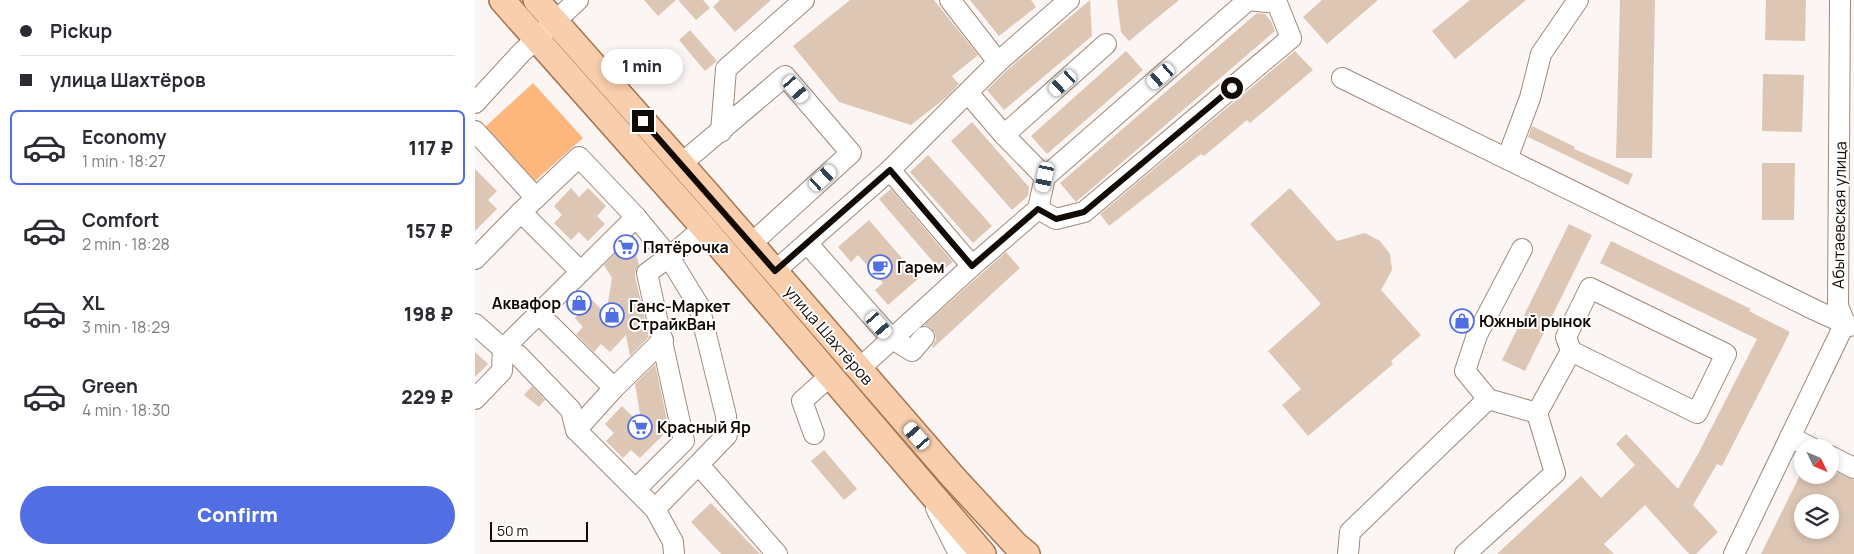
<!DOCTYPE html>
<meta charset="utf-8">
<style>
body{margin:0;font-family:Manrope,sans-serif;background:#f7f7f7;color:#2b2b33;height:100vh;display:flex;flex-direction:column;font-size:19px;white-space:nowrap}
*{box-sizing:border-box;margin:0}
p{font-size:16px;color:#7c7c81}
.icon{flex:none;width:28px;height:28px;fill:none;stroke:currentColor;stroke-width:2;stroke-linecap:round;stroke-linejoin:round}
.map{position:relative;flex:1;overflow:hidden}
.drawer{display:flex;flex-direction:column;background:#fff;width:475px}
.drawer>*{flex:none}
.banner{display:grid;align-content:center;height:110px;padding:0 20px;background:#fff}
.needle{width:32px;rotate:134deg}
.tools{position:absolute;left:1319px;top:439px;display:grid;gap:10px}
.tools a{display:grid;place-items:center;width:45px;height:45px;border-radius:50%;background:#fff;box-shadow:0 2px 8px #0003;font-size:25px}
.scale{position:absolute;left:15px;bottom:12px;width:98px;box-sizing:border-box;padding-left:5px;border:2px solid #120a05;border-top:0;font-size:14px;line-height:18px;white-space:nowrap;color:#120a05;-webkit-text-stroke:4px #fff;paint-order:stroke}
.end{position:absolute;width:22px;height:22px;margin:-11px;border:6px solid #120a05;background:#fff;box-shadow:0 0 0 2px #fff}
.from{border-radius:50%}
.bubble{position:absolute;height:35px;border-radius:18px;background:#fff;box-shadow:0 2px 8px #0003;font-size:16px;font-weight:800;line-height:35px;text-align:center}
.car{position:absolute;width:15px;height:30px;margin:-15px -8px;border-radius:6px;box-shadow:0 0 4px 1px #0007;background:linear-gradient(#fff 24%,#345 0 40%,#fff 0 76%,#345 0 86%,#fff 0)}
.banner b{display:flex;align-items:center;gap:18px;height:48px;font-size:19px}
.banner b+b{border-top:1px solid #e1e1e2}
.banner i{width:12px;height:12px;background:#2b2b33}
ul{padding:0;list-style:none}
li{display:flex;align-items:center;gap:15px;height:75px;margin:0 10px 8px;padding:0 10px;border:2px solid transparent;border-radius:8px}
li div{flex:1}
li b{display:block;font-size:19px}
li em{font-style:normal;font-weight:800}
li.on{border-color:#516ee3}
li>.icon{width:45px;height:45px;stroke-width:1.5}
.cta{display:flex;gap:10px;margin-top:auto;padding:10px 20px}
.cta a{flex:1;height:58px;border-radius:30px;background:#516ee3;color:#fff;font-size:20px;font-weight:800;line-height:58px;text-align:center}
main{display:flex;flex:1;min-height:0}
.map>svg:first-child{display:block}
.green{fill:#fdb67c}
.building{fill:#dec6b4;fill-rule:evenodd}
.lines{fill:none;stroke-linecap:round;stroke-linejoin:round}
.minor-casing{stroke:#9f8978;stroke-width:22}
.major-casing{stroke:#a5754e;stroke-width:28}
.minor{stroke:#fff;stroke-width:20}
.major{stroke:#f8cead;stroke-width:25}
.route{stroke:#120a05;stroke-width:6}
.labels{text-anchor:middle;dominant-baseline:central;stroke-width:4;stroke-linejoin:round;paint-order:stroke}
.street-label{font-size:16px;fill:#120a05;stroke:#fff}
.poi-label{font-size:16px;font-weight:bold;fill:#120a05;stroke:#fff;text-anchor:start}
</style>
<main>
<section class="drawer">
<div class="banner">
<b><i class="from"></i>Pickup</b>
<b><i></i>улица Шахтёров</b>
</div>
<ul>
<li class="on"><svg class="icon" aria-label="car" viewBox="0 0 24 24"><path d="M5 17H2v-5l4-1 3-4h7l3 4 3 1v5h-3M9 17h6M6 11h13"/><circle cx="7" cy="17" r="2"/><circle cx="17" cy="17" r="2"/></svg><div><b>Economy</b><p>1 min · 18:27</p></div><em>117 ₽</em></li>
<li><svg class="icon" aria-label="car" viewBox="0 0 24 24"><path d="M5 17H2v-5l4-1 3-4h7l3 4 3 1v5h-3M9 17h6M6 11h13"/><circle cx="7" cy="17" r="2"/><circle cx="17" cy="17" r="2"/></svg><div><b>Comfort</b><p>2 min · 18:28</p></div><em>157 ₽</em></li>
<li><svg class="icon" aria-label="car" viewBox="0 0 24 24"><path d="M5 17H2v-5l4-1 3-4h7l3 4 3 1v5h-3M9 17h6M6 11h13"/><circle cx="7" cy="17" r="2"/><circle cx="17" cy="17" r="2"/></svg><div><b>XL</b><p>3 min · 18:29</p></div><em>198 ₽</em></li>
<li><svg class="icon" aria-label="car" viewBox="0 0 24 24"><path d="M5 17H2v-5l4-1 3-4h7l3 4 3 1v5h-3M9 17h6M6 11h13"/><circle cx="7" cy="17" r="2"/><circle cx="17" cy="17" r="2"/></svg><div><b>Green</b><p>4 min · 18:30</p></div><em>229 ₽</em></li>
</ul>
<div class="cta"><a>Confirm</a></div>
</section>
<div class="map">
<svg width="1379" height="554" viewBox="0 0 1379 554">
<rect width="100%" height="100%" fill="#fbf6f3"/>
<path class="green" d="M58,83l50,55 -48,43 -50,-54z"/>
<g class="building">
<path d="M169,0h32l-18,16z"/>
<path d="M203,0h25l7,8 -14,12z"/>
<path d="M245,0h51l-36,32 -22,-25z"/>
<path d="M375,0h84l44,55 -26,21 7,8 -11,12 -37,29 -72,-23 -46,-56z"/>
<path d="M495,0h61l5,7 -37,29z"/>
<path d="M615,0l2,36 -88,74 -17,-20 19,-19z"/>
<path d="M642,0h62l-50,41 -8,-9z"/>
<path d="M847,0h56l-51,44 -24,-27z"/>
<path d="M995,0h56l-71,59 -23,-28z"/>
<path d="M1145,0h35l-3,158h-36z"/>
<path d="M1291,0h40l-1,41 -40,-1z"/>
<path d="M782,13l8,1 6,7 4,10 -199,171 -16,-19z"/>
<path d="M215,30l27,31 -12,10 -26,-31z"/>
<path d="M651,51l17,19 -96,84 -16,-18z"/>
<path d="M820,51l18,19 -63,53 -3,-3 -43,36 -3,-2 -92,72 -9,-12z"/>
<path d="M1288,74l41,1 -2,57 -40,-1z"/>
<path d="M497,122l57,65 -1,9 -16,14 -61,-69z"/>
<path d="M1057,126l43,21 -1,2 59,25 -5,11 -100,-48z"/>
<path d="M453,155l64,71 -19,17 -63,-71z"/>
<path d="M1287,163h33l-1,57h-32z"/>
<path d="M0,169l22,22 -9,9 9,9 -22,22z"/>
<path d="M96,188l8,9 9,-9 18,18 -9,10 8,8 -17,17 -9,-9 -8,8 -17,-17 8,-8 -8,-9z"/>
<path d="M815,188l47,53 28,-8 15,8 10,13 2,16 -11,20 40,45 -30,26 2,3 -85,72 -26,-31 19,-16 -33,-38 53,-47 -71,-80z"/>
<path d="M416,189l62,73 -12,9 -62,-72z"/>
<path d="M394,220l50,58 -31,27 -13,-15 8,-7 -25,-28 -7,7 -13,-15z"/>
<path d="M1094,224l23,11 -67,136 -23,-11z"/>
<path d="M157,237l7,28 -3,4 -1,7 14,61 -19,19 -4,-21 -16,17 -9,-8 -7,8 -18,-18 7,-7 -8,-9 17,-18 14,14 6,-36 -8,-13z"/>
<path d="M1136,241l140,68 -2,2 41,21 -68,134 -5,-2 -24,41 25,27 -22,22h-7l-44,-49 -41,39 10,10h-117l84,-78 20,22 34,-33 -19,-21 10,-10 52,55 20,-35 59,-115 -157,-76z"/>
<path d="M531,252l14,16 -87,80 -1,-2 4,-6 -1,-7 -4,-5 -7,-3z"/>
<path d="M0,352l13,12 -13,13z"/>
<path d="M180,364l14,65 -29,29 -9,-8 -8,8 -17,-17 8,-8 -9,-9 17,-18 20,20 -7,-42z"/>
<path d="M57,386l13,14 -6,7 -15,-12z"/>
<path d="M349,450l33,39 -13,11 -33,-39z"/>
<path d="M1355,469l24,11v74h-93l39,-79h30zM1328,502h27v28h-27z"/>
<path d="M236,503l49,51h-39l-30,-32z"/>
</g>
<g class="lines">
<g class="minor-casing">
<g id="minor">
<path d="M475,0l48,62"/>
<path d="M867,78l473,232 35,16"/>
<path d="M493,93l36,42 41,42"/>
<path d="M0,103l46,-50 57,-53"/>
<path d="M0,131l61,67"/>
<path d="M246,132l5,-63 78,-69"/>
<path d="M529,135l102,-91"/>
<path d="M1032,159l23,-61 11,-44 37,-54"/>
<path d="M206,164l104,-88 66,77 -100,91"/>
<path d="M415,170l82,96"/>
<path d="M563,209l18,10 28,-7 207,-174 -14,-35 -30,-3"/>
<path d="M46,212l59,59"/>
<path d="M332,243l84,95 21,13 12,-14"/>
<path d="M1047,249l-45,86 -12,36 23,28 49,14"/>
<path d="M0,259l46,-47 58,-55 57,60 33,40 30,49 27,110 1,19 -72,74"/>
<path d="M300,271l115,-101 108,-108 71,-62"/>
<path d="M63,313l76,75"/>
<path d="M0,324l28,25 15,6 53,55 5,20 79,79 18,33 1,12"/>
<path d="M384,369l113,-103 66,-57 7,-32 202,-176"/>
<path d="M0,399l27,-28 1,-22 133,-132"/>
<path d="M101,430l38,-42 49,-48"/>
<path d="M339,434l-12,-33 29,-26"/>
<path d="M1315,437l22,11"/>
<path d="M1355,456l24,12"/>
<path d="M224,465l78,89"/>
<path d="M161,489l48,-48 -37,-168 22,-16 35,-29"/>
<path d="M461,508l23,46"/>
<path d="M873,554l2,-22 138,-133"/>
<path d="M990,554l90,-81 -18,-60 34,-62 126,62 29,-59 -136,-66 -24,49 5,14"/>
<path d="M1259,554l111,-231 -7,-17 2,-306"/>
</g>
</g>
<g class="major-casing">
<g id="major">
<path d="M27,0l202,228 279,326"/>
<path d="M61,0l171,193 246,284 63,68 11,9"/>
</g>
</g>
<use href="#minor" class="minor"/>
<use href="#major" class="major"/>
</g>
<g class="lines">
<path class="route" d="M168,121l132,150 115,-101 82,96 66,-57 18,10 28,-7 148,-124"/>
</g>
<defs>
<g id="supermarket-ring" transform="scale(1.25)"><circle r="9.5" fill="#fff" stroke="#516ee3" stroke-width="1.5"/><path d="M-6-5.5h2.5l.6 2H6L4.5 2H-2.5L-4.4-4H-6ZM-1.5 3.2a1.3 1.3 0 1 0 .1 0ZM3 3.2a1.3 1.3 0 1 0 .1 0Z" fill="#516ee3"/></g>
<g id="cafe-ring" transform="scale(1.25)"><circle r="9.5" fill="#fff" stroke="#516ee3" stroke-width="1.5"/><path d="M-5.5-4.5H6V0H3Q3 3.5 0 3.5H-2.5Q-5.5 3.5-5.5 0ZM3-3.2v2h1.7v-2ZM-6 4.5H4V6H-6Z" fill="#516ee3"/></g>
<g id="shop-ring" transform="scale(1.25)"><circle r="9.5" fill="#fff" stroke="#516ee3" stroke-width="1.5"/><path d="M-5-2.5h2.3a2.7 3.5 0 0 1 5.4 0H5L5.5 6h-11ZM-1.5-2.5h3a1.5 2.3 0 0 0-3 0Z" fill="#516ee3"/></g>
</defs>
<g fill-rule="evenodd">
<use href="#supermarket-ring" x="151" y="247"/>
<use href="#cafe-ring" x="405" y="267"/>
<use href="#shop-ring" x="104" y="303"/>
<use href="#shop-ring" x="137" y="315"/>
<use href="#shop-ring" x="987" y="321"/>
<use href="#supermarket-ring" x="165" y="427"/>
</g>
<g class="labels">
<g class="street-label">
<text transform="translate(1364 215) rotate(-89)">Абытаевская улица</text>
<text transform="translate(354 335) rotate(49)">улица Шахтёров</text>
</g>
<g class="poi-label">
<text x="168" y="247">Пятёрочка</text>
<text x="422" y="267">Гарем</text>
<text x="86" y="303" text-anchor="end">Аквафор</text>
<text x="154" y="306">Ганс-Маркет<tspan x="154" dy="18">СтрайкВан</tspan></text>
<text x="1004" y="321">Южный рынок</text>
<text x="182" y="427">Красный Яр</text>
</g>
</g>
</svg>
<div class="tools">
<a><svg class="needle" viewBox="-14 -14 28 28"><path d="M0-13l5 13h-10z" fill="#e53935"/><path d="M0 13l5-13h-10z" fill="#7c7c81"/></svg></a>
<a><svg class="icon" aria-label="layers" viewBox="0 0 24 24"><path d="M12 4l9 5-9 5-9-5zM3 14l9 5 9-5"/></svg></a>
</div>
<div class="scale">50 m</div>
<i class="end from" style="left:757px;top:88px"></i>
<i class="end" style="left:168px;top:121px"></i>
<div class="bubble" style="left:126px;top:49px;width:82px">1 min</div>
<i class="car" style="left:686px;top:76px;rotate:229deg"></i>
<i class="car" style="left:588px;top:83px;rotate:228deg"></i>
<i class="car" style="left:321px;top:89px;rotate:139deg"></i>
<i class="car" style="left:570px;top:177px;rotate:192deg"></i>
<i class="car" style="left:348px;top:178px;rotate:48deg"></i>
<i class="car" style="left:404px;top:325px;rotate:139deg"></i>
<i class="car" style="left:442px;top:436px;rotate:319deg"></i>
</div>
</main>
